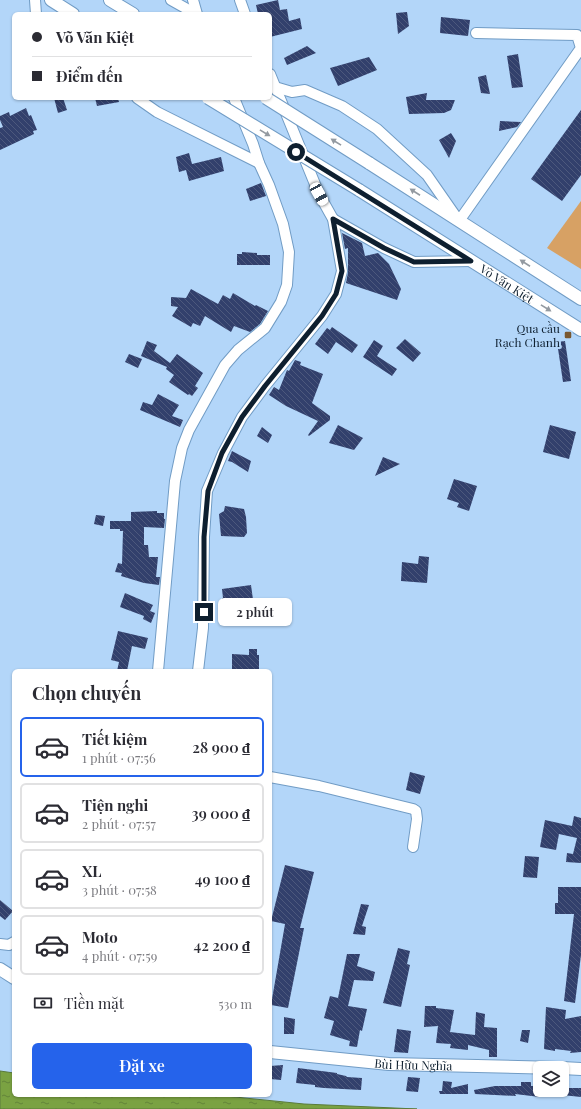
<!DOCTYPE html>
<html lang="vi">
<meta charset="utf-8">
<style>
body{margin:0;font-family:"Playfair Display",serif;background:#f7f7f7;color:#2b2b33;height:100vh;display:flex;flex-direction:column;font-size:15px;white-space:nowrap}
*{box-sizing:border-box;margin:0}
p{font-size:13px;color:#7c7c81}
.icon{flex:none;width:22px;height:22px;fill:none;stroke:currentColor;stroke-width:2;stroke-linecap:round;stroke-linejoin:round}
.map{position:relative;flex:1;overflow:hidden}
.sheet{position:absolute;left:12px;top:669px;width:260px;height:428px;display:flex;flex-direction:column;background:#fff;border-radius:6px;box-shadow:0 1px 3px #0004}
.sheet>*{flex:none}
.top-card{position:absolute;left:12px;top:12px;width:260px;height:88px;border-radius:6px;box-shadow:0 1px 3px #0004;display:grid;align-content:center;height:88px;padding:0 20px;background:#fff}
.tools{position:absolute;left:533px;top:1061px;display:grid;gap:8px}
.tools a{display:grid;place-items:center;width:36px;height:36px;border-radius:6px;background:#fff;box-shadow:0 1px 3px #0004;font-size:20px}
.end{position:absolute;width:18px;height:18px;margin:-9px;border:5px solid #0e1f2f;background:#fff;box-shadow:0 0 0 2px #fff}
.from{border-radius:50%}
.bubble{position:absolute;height:28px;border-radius:6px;background:#fff;box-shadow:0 1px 3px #0004;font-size:13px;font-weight:600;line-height:28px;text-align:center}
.car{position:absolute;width:12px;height:24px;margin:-12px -6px;border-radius:5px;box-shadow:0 0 3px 1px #0007;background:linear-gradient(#fff 24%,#345 0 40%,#fff 0 76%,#345 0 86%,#fff 0)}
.top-card b{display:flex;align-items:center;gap:14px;height:38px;font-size:15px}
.top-card b+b{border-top:1px solid #e1e1e2}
.top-card i{width:10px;height:10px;background:#2b2b33}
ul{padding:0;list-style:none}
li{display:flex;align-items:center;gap:12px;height:60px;margin:0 8px 6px;padding:0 12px;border:2px solid #e1e1e2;border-radius:6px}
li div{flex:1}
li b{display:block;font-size:15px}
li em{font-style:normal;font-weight:600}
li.current{border-color:#2563eb}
li>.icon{width:36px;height:36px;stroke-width:1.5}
h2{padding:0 20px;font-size:18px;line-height:48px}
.pay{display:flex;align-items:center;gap:10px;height:44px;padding:0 20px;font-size:15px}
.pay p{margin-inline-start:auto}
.action{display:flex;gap:8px;margin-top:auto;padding:8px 20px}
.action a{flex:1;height:46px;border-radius:6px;background:#2563eb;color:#fff;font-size:16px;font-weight:600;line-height:46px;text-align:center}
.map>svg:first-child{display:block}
.green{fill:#d7a164}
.water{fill:url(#water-ripples);stroke:#5a7b3c}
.building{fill:url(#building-back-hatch)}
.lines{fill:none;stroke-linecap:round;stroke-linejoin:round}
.minor-casing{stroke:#719cc5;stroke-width:12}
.major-casing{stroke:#719cc5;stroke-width:14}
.minor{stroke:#fff;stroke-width:10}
.major{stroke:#fff;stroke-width:12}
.major-bridge-casing{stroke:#719cc5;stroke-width:14;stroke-linecap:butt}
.major-bridge{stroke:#fff;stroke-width:12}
.oneway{fill:#939aa1}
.route{stroke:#0e1f2f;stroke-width:5}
.poi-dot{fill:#79572f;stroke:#b3d6f9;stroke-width:1.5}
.labels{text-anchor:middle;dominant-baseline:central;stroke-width:4;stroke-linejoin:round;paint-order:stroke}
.street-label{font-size:12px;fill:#0e1f2f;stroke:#b3d6f9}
.poi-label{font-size:12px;fill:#0e1f2f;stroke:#b3d6f9;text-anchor:end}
</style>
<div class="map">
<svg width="581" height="1109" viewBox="0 0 581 1109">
<defs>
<pattern id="water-ripples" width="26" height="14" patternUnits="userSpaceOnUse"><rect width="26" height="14" fill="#7aa242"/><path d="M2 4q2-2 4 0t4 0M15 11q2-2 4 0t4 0" fill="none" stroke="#628338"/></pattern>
<pattern id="building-back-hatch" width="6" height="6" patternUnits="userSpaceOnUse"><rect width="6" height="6" fill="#32406c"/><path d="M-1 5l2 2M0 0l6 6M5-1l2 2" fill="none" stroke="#4d597d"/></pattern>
</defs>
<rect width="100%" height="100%" fill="#b3d6f9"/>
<path class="green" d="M581,201v68l-34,-21z"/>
<path class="water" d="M0,1071l14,2v22h201l89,9 113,5h-417z"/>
<g class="building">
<path d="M278,0l2,10 7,-1 2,12 11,-3 2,11 -32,8v-23h-12l-2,-9z"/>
<path d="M407,12l2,14 -11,8 -2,-21z"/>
<path d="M441,17l29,3 -2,16 -28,-3z"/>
<path d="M307,46l9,7 -29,12 -3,-7z"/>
<path d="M518,54l5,33 -11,1 -5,-32z"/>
<path d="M369,57l8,13 -39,16 -8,-18z"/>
<path d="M486,75l4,19 -9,-1 -3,-16z"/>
<path d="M427,93l-1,7h29l-4,10 -7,3 -35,1 -3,-17z"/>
<path d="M54,98h9l4,12 -9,3z"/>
<path d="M95,98h23l1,4 -22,4z"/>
<path d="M26,108l3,8 2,-1 6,15 -4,1 1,3 -34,16v-22l3,-1 -3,-7v-4l9,-4 1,4z"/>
<path d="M581,110v65l-19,26 -31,-22z"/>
<path d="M500,121l21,1 -4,5 -18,4z"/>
<path d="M451,133l5,8 -7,17 -10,-18z"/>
<path d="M189,153l3,11 29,-7 3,14 -35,10 -3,-11 -7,2 -3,-15z"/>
<path d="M261,183l5,13 -16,5 -4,-12z"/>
<path d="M342,233l20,10 3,13 13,-3 11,11 12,25 -4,11 -51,-17 2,-11v-24l-3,1z"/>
<path d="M242,252l15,1v2h13v10h-33v-11h5z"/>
<path d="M191,289l27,15 5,-9 7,4 3,-6 22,13 1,-1 12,6 -8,13 -10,8 -16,-6 -3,6 -26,-16 -5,10 -7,-3 -2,4 -19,-11 6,-9 -7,-1v-9l15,1z"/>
<path d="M332,327l26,18 -6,8 -16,-11 -8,12 -13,-10 12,-16 3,2z"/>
<path d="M405,339l16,14 -8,9 -17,-14z"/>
<path d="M374,340l9,6 -6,10 20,13 -5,7 -29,-19z"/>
<path d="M147,341l10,4 -3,6 16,12 7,-9 26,19 -8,13 3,2 -6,8 -3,-2 -1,1 -19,-13 5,-7 -8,-6 1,-2 -26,-11z"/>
<path d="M565,341l6,40 -8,1 -6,-40z"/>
<path d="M129,354l13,5 -4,9 -13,-6z"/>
<path d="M295,360l6,2 -1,3 23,9 -11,29 18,13v4l-21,16 -1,-1 10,-14 -32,-15 -17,-11 5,-8 5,3 8,-20 2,1z"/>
<path d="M158,394l21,11 -7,11 11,4 -3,7 -40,-17 3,-8 9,3z"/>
<path d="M338,425l25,13 -9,12 -25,-7z"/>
<path d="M550,425l26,7 -7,27 -26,-7z"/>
<path d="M262,427l10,8 -4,8 -11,-7z"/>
<path d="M232,451l19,10 -3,11 -16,-10 -4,-1z"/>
<path d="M383,457l17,7 -25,12z"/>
<path d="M454,479l23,7 -8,25 -12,-4 2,-4 -12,-4z"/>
<path d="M225,506l19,3 2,8 1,16 -3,4 -23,-1 -2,-22 5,-3z"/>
<path d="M157,511v2h7v6h1l-1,9 -20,-1v18h4l1,12h9l-2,20h4l-1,8 -15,-2 -23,-7 1,-3 -7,-1 3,-9 4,1 1,-33h-3v-2h-10v-8h21v-9z"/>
<path d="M96,515l9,1 -2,10 -9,-2z"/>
<path d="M419,556l10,1 -2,26 -26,-2 1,-19 16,2z"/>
<path d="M251,585l4,29 -22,3v3h-9l-2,-22h1l-1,-9z"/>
<path d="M125,593l28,12 -3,6 5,2 -4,10 -8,-4 1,-3 -24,-9z"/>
<path d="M118,631l30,7 -3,11 -13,-3 -5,25h-10l2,-9 -8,-2z"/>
<path d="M249,649h8v6h2v16l-27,-1v-16l17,1z"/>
<path d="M410,772l15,4 -5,18 -14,-4z"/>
<path d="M574,816l7,2v45l-15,-1 1,-9 6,1 4,-16 -18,-4 -3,16 -16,-3 5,-27 27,6z"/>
<path d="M525,856l14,1 -2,21 -14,-1z"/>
<path d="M285,865l29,7 -14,56h4l-16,80 -17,-3 14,-81 -14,-3z"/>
<path d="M558,887h23v68l-6,48 -11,-2 10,-87h-19v-11h3z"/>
<path d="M0,900l13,11 -8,9 -5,-4z"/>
<path d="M361,904l8,1 -7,21 4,1 -1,8 -12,-1z"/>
<path d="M398,948l12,3 -3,13 3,1 -9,42 -18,-4z"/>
<path d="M347,954h13l-3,12 18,6 -2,9 -19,-1 -5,22 -1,4 19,3 -5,22 -2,-1 -3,17 -8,-1 1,-5 -20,-6 4,-14 -10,-3 6,-22 8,2z"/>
<path d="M425,1006h11v2l18,2 -4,22 25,3 1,-23 9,2 -1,13 13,1v29h-8v-7l-21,-5v5l-18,-2 1,-4 -15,-1 2,-17 -14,1z"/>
<path d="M546,1007l20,3 -1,9 16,-3v36l-11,1 1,-2 -16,-2v2l-11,-2z"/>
<path d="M284,1017l11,2 -1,15h-10z"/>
<path d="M397,1029l14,2 -3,22 -14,-1z"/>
<path d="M522,1030h8l-2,13 -8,-2z"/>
<path d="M283,1065l-2,15 -11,-1v-13z"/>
<path d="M298,1068l39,5v1l9,2 1,1 15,1 -1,12 -37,-2 -9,-1v-2l-19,-2z"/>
<path d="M408,1077l12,1 -2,14 -12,-1z"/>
<path d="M443,1081l9,1 -1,6 17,-4v10h-28l-1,-3h3z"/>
<path d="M521,1082h10v4h9v11l-25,-3 1,2 -41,-2 -1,-4 21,-4h26z"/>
<path d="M562,1088h19v9l-19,-2z"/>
</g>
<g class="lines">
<g class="minor-casing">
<g id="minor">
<path d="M35,0l1,14"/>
<path d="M171,0l25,14"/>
<path d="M193,0l4,14"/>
<path d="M240,0l5,14"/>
<path d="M275,87l17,5 13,-2 37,16 35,23 50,46 32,46 122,-173 -4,-13 -101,-2"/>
<path d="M137,98l20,14 102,51"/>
<path d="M333,219l51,29 30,14 57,-1"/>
<path d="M158,671l17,-190 7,-33 7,-18 36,-65 13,-15 27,-22 16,-26 6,-17 2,-33 -6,-28 -14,-39 -10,-22 -6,-19 -19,-46"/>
<path d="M198,671l5,-43 1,-91 3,-46 16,-38 19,-36 23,-31 57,-70 14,-22 6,-23 -9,-52 -14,-25 -49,-120"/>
<path d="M270,777l49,9 94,23 3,2 1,8 -4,28"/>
<path d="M0,944l9,1 5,-3"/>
</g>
</g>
<g class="major-casing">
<g id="major">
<path d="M51,0l22,14"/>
<path d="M110,0l23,14"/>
<path d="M369,163l212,136"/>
<path id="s1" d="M359,190l222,140"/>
<path d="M0,969l14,9"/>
<path id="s2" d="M270,1052l119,12 169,4"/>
<path d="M562,1068l19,1"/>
</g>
</g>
<use href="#minor" class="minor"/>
<use href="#major" class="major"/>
<g class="major-bridge-casing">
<g id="major-bridge">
<path d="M208,98l151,92"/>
<path d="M266,98l103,65"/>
</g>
</g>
<use href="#major-bridge" class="major-bridge"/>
</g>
<defs><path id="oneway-solid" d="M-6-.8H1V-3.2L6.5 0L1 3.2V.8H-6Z"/></defs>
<g class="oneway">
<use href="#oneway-solid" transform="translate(265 133) rotate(31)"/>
<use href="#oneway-solid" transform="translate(336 142) rotate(-148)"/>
<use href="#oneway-solid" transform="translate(415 192) rotate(-147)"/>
<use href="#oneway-solid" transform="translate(525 263) rotate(-147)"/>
<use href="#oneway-solid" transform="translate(546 308) rotate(32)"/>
</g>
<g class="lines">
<path class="route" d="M204,612v-75l4,-46 14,-38 20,-36 23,-31 57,-70 14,-22 6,-23 -9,-52 51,29 30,14 57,-1 -175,-109"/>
</g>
<rect class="poi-dot" x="564" y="331" width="8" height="8" rx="2"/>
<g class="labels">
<g class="street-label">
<text stroke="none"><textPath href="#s1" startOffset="175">Võ Văn Kiệt</textPath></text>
<text stroke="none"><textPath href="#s2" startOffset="144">Bùi Hữu Nghĩa</textPath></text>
</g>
<g class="poi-label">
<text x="560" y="328">Qua cầu<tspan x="560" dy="14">Rạch Chanh</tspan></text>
</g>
</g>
</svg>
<div class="tools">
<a><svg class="icon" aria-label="layers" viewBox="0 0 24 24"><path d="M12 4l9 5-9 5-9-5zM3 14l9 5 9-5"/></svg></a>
</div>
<i class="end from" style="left:296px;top:152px"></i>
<i class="end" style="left:204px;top:612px"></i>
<div class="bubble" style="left:218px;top:598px;width:74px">2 phút</div>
<i class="car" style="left:319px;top:194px;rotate:151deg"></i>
<div class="top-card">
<b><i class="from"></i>Võ Văn Kiệt</b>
<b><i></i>Điểm đến</b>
</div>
<section class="sheet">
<h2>Chọn chuyến</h2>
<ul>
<li class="current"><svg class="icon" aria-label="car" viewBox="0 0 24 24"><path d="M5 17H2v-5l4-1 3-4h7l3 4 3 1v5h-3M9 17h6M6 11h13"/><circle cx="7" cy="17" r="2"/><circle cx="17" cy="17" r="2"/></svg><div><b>Tiết kiệm</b><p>1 phút · 07:56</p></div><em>28 900 ₫</em></li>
<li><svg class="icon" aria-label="car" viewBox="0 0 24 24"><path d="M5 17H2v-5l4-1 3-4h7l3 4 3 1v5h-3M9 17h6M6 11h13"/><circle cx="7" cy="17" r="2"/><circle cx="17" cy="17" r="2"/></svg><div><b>Tiện nghi</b><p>2 phút · 07:57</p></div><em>39 000 ₫</em></li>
<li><svg class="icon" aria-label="car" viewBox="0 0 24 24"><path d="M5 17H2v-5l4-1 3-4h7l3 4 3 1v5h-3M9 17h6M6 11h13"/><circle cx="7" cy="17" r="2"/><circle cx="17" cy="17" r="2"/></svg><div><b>XL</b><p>3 phút · 07:58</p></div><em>49 100 ₫</em></li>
<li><svg class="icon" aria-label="car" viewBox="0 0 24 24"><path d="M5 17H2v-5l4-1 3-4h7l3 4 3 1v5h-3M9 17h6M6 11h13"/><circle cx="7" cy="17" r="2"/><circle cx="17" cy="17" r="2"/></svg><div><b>Moto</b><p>4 phút · 07:59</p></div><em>42 200 ₫</em></li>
</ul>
<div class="pay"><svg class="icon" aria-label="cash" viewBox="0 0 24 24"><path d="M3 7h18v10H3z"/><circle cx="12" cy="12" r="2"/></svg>Tiền mặt<p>530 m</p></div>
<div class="action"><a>Đặt xe</a></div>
</section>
</div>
